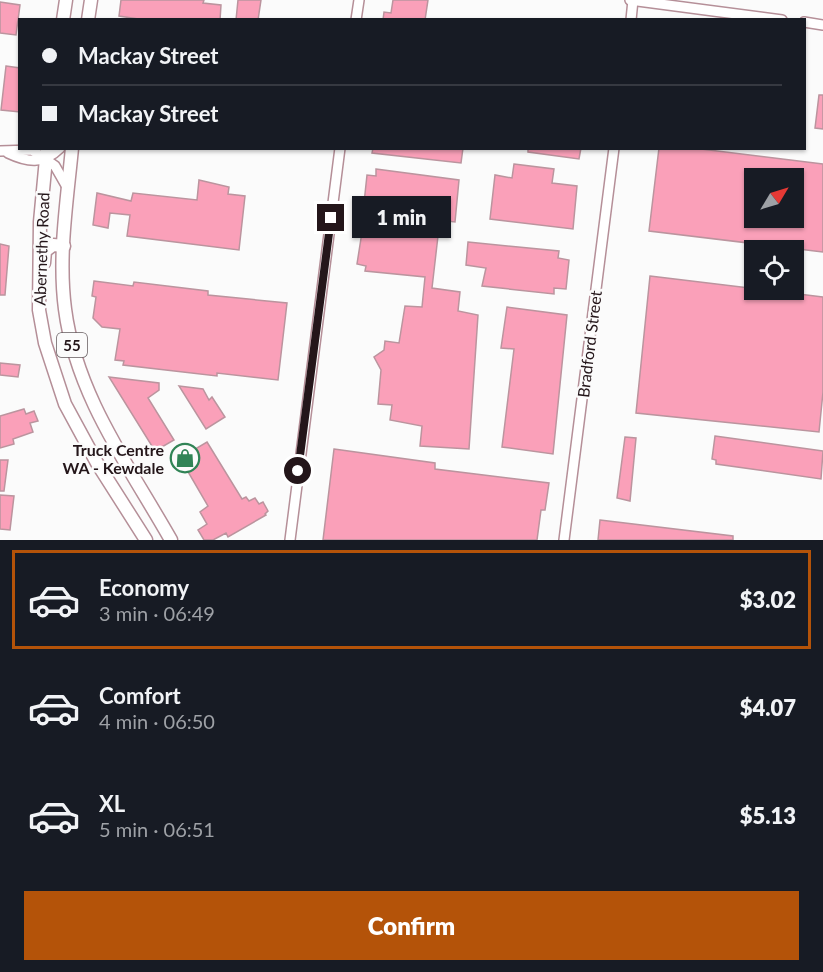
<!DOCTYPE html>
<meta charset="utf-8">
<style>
body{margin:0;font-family:Lato,sans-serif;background:#20242c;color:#f1f3f6;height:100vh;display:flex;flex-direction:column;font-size:22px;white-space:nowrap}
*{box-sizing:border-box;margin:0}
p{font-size:20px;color:#9ea1a6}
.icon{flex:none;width:33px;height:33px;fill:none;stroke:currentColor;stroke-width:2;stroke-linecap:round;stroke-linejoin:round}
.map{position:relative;height:540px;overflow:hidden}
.drawer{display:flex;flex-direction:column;background:#171b24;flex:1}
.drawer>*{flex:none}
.guide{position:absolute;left:18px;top:18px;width:788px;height:132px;border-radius:0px;box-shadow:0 2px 4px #0004;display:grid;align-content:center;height:132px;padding:0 24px;background:#171b24}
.needle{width:39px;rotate:52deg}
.tools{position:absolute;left:744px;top:168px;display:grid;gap:12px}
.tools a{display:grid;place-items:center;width:60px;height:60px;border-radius:0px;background:#171b24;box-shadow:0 2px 4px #0004;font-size:30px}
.end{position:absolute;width:27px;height:27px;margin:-14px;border:8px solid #24161a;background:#fff;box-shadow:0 0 0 3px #fff}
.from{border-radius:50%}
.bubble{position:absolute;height:42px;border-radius:0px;background:#171b24;box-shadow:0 2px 4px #0004;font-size:20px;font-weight:800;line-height:42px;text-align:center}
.guide b{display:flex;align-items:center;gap:21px;height:57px;font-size:22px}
.guide b+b{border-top:2px solid #363941}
.guide i{width:15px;height:15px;background:#f1f3f6}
ul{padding:10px 0 0;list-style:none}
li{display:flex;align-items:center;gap:18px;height:99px;margin:0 12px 9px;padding:0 12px;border:3px solid transparent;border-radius:0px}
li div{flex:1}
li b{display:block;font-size:22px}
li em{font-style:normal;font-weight:800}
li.current{border-color:#b45309}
li>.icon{width:54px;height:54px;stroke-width:1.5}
.primary-button{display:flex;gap:12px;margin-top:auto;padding:12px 24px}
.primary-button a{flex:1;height:69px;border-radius:0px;background:#b45309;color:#fff;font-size:24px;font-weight:800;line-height:69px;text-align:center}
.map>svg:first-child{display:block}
.building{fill:#faa0b9;stroke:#bb949e;stroke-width:1.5;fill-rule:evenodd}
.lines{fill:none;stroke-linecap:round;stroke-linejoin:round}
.minor-casing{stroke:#b58f98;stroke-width:12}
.major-casing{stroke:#b58f98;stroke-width:15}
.minor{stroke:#fff;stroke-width:9}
.major{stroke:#fff;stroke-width:12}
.route{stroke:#24161a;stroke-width:8}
.labels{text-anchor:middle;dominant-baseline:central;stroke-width:5;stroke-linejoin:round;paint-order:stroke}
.shield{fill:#fbfbfb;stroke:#645b5e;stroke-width:1.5}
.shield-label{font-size:15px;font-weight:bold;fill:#24161a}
.street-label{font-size:16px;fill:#24161a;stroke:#fbfbfb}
.poi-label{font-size:16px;font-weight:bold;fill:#24161a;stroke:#fbfbfb;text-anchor:end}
</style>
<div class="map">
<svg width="823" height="540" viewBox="0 0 823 540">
<rect width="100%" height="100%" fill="#fbfbfb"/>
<g class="building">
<path d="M121,0h83l-1,3 18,2 -1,15h-75l-26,-4z"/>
<path d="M238,0h23l-3,20h-22z"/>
<path d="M393,0h35l-3,20h-42l1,-8 7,1z"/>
<path d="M0,2l20,3 -4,30 -16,-2z"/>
<path d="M6,66l14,2v44l-19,-2z"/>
<path d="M819,95h4v34l-8,-1z"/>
<path d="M373,148h90l-2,15 -89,-10z"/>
<path d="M528,148h53l-2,11 -51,-7z"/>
<path d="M659,148h34l130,16v88l-174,-21zM754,178h40v40h-40z"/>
<path d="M514,164l40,5 -2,14 25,3 -4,43 -83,-10 5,-44 17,3z"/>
<path d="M376,169l83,11 -4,42 -86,-10 2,-8 -7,-1 3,-28 9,1z"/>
<path d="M199,180l30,7 -1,7 17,2 -6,54 -112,-14 3,-21 -20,-2 -2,15 -15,-3 4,-32 34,8 2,-8 64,7z"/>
<path d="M371,228l67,8 -6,52 28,4 -2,19 20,4 -9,134 -49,-3 2,-20 -32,-6 2,-15 -14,-1 3,-34 -7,-13 10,-7 1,-9 14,2 6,-37 17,1 3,-30 -60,-6 1,-5 -9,-2 5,-32 8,1z"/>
<path d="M468,242l91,9 -1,7 11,2 -3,29 -12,-1v6l-72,-8 4,-18 -20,-3z"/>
<path d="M0,244l9,2 -4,49h-5z"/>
<path d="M650,276l173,21v95l-4,40 -183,-19z"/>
<path d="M94,281l39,5 1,-4 74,9v4l79,8 -9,77 -61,-7v3l-94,-11 1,-4 -9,-1 5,-31 -18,-2 -9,-9 3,-21 -4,-1z"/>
<path d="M507,307l60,8 -14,139 -51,-7 12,-98 -13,-1z"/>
<path d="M0,363l20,2 -2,12 -18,-2z"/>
<path d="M109,377l50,6v7l-11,8 26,42 -19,11z"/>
<path d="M179,386l24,3 6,11 3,-3 13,20 -19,12z"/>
<path d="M24,409l2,5 8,-3 4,10 -8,2 3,9 -20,7 1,5 -14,4v-32z"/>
<path d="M715,436l108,15 -2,28 -105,-15v-4l-4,-1z"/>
<path d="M625,437l11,1 -6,63 -13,-3z"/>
<path d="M207,442l35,57 4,-2 3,4 6,-3 4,6 4,-2 5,9 -3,3 1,1 -38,22 -2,-4 -13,7h-9l-6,-10 9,-6 -7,-12 8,-6 -28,-48z"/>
<path d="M334,449l101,14v6l114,14 -4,27h-4l-4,30h-214z"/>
<path d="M0,460h8l-4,31h-4z"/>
<path d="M0,495l14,1 -4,34 -10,-1z"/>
<path d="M600,520l133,16v4h-135z"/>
</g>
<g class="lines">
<g class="minor-casing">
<g id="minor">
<path d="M630,0l152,20"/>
<path d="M356,20l3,-20"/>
<path d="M631,20l2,-20"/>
<path d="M804,22l19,3"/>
<path d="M0,151l32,-1 23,16 12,21"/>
<path d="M8,153c19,9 35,12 52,-5"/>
<path d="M290,540l50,-392"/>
<path d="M564,540l50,-392"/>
</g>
</g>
<g class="major-casing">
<g id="major">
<path d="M63,20l3,-20"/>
<path d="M88,20l3,-20"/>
<path d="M47,148l-7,74 -1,88 6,33 20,61 32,59 49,77"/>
<path d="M72,148c-5,53 -14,108 -7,161 11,86 64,157 106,231"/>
<path d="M44,263l1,-12 8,-6 11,1"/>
</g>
</g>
<use href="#minor" class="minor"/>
<use href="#major" class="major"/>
</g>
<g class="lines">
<path class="route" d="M298,471l33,-253"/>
</g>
<defs>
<g id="shop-ring" transform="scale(1.5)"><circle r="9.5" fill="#fbfbfb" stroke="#318456" stroke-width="1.5"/><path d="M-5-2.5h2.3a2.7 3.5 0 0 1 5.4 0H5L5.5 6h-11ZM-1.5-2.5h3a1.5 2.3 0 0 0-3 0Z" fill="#318456"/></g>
</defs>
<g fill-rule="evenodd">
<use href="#shop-ring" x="185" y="458"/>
</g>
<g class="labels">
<rect class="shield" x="57" y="333" width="30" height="24" rx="4.5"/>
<g class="shield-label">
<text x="72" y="345">55</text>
</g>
<g class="street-label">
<text transform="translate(41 249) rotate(-88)">Abernethy Road</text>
<text transform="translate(589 344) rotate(-83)">Bradford Street</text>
</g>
<g class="poi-label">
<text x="164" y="449">Truck Centre<tspan x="164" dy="18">WA - Kewdale</tspan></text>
</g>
</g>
</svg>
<div class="tools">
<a><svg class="needle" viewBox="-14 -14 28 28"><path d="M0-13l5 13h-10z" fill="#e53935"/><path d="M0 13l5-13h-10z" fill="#9ea1a6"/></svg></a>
<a><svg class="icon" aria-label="locate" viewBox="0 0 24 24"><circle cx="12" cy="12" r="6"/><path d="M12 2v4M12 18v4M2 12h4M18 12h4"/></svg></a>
</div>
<i class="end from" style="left:298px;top:471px"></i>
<i class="end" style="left:331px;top:218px"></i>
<div class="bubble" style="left:352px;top:196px;width:99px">1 min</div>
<div class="guide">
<b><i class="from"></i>Mackay Street</b>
<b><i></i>Mackay Street</b>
</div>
</div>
<section class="drawer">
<ul>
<li class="current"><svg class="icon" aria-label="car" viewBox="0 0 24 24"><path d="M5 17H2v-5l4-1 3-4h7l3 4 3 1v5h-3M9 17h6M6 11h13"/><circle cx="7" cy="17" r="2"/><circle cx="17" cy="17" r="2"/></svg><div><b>Economy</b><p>3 min · 06:49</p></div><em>$3.02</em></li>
<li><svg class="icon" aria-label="car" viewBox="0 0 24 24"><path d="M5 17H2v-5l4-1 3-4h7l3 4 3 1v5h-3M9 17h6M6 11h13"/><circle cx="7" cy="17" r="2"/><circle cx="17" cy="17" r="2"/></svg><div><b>Comfort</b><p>4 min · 06:50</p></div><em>$4.07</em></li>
<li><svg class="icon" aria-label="car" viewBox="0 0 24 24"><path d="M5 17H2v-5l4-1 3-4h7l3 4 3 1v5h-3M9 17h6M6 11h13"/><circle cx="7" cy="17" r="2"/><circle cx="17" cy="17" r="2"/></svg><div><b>XL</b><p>5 min · 06:51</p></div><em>$5.13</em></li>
</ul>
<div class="primary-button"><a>Confirm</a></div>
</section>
